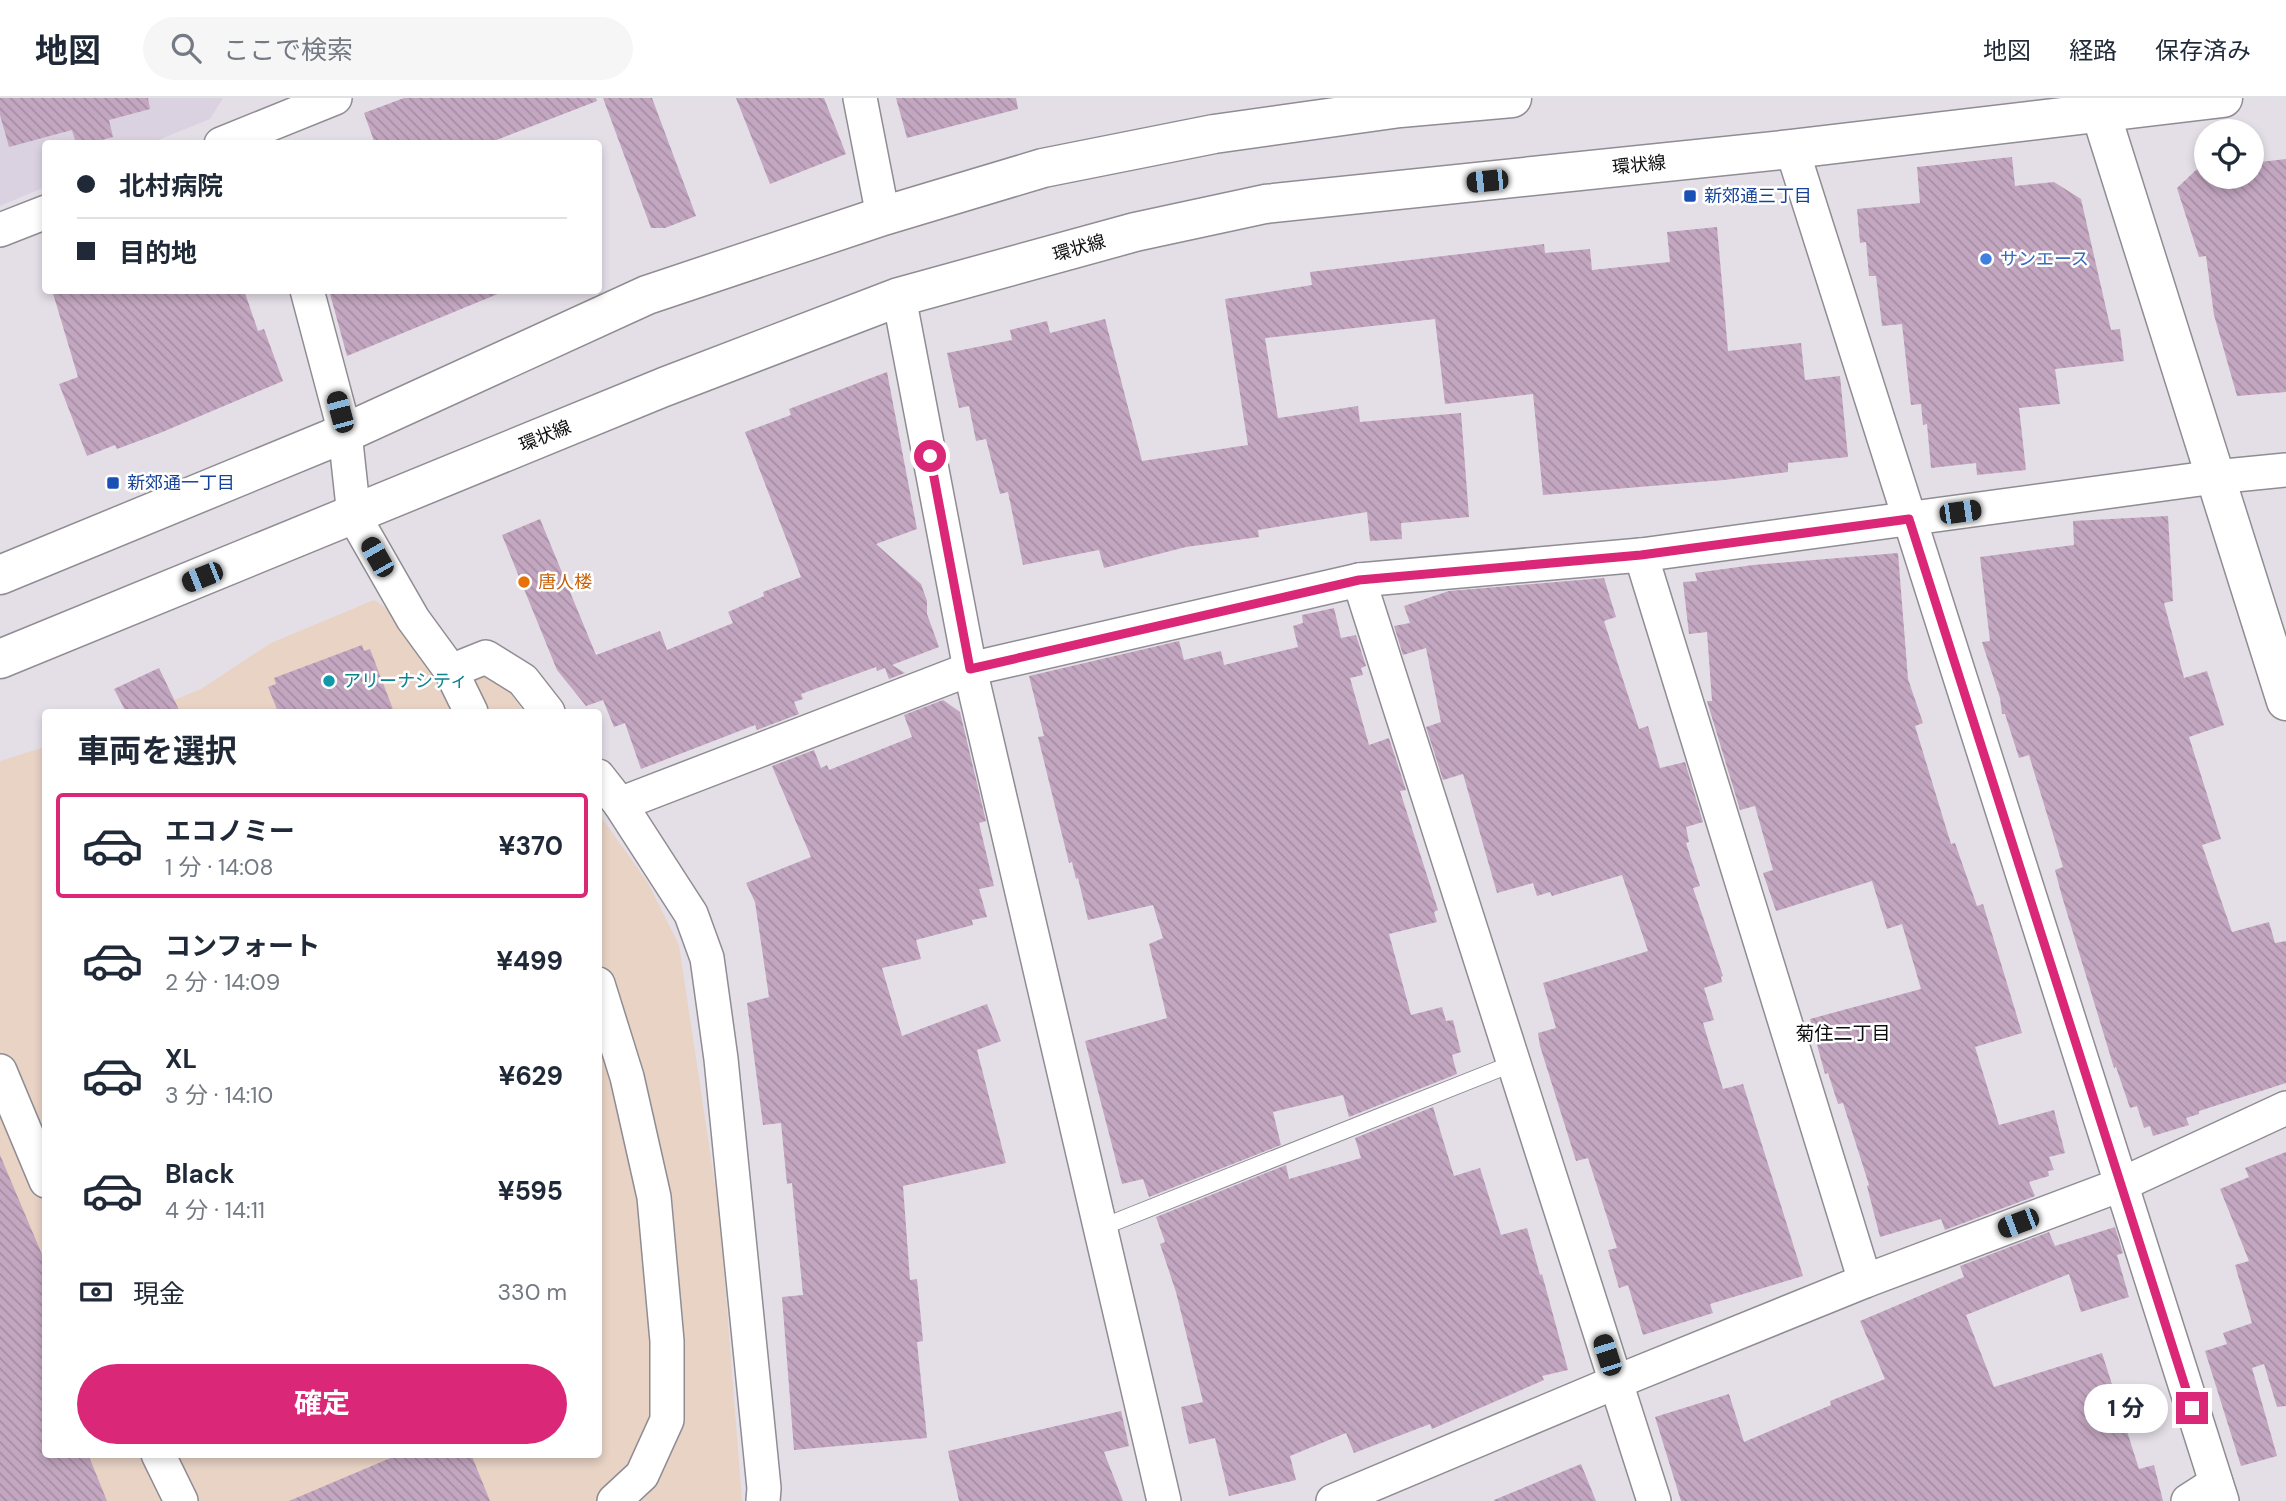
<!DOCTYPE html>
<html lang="ja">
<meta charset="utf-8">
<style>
body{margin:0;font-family:"DM Sans","Noto Sans JP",sans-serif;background:#f6f6f7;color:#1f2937;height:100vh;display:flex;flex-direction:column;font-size:26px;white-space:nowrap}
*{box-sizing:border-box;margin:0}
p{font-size:23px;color:#747a83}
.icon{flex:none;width:38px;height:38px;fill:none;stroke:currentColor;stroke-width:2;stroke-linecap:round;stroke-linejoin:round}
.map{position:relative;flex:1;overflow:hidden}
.side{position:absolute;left:42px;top:611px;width:560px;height:749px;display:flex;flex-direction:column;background:#fff;border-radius:7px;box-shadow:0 4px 10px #0003}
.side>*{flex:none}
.top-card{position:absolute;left:42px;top:42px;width:560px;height:154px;border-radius:7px;box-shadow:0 4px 10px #0003;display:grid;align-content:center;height:154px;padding:0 35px;background:#fff}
.tools{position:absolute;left:2194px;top:21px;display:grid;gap:14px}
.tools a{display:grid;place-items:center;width:70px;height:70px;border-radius:50%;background:#fff;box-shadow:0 4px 10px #0003;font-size:35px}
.end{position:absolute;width:32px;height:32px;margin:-16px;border:9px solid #db2777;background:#fff;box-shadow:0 0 0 4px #fff}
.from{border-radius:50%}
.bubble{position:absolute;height:49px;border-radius:24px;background:#fff;box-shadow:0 4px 10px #0003;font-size:23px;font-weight:700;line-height:49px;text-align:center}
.car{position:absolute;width:21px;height:42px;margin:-21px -10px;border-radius:9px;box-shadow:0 0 5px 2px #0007;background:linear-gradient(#222 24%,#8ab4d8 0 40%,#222 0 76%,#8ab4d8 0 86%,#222 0)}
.top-card b{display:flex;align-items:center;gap:24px;height:66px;font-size:26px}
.top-card b+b{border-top:2px solid #e0e1e3}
.top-card i{width:18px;height:18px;background:#1f2937}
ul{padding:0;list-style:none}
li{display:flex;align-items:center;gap:21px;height:105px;margin:0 14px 10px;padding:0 21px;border:4px solid transparent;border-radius:7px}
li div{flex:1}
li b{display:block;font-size:26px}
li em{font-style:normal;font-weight:700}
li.selected{border-color:#db2777}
li>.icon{width:63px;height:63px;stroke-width:1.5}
h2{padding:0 35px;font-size:32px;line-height:84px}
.pay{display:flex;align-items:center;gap:18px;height:77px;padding:0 35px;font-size:26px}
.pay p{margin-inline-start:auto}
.primary-button{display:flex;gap:14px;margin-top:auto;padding:14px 35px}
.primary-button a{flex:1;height:80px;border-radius:42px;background:#db2777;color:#fff;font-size:28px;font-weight:700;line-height:80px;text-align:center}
header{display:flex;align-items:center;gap:42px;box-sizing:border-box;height:98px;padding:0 35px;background:#fff;border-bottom:2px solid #e0e1e3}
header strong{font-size:33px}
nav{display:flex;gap:38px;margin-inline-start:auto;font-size:24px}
.search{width:490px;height:63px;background:#f6f6f7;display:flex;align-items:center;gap:18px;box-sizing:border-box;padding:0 24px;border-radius:38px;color:#747a83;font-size:26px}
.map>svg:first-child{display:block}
.commercial{fill:#e8d3c5}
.built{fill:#dad2e1}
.building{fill:url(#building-back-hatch)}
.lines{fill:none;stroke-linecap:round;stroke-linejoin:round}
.lane-casing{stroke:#908c93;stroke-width:18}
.street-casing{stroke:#908c93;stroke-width:36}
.secondary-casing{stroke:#908c93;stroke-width:41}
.primary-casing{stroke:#908c93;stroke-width:41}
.lane{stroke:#fff;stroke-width:16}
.street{stroke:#fff;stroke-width:33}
.secondary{stroke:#fff;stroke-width:38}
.primary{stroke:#fff;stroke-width:38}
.route{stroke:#db2777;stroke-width:9}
.transit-dot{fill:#1a4fb4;stroke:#fff;stroke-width:2.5}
.shop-dot{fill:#3f7fe0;stroke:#fff;stroke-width:2.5}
.food-dot{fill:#e8710a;stroke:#fff;stroke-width:2.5}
.culture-dot{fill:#0f9aa8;stroke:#fff;stroke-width:2.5}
.labels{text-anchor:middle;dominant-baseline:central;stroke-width:5;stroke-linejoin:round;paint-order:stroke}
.street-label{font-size:18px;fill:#0d0c0e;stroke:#fff}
.transit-label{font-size:18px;fill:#164399;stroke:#fff;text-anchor:start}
.shop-label{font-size:18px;fill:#366cbe;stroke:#fff;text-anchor:start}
.food-label{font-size:18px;fill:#c56008;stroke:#fff;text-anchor:start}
.culture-label{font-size:18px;fill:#0d838f;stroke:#fff;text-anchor:start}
.neighbourhood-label{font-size:19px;fill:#0d0c0e;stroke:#fff}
</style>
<header>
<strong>地図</strong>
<div class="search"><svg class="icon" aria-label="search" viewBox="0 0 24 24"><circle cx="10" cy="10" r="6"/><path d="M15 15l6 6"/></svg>ここで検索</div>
<nav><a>地図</a><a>経路</a><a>保存済み</a></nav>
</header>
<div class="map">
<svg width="2286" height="1403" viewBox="0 0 2286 1403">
<defs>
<pattern id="building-back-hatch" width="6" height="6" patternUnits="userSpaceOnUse" patternTransform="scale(1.75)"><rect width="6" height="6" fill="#c3a6c0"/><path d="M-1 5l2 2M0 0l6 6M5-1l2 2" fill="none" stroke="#a68ea4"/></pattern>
</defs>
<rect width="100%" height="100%" fill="#e4dfe7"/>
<g class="commercial">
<path d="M374,502l131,86 19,26h-379l56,-23 70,-46z"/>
<path d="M45,649l1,707h552l1,-640 49,69 31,62 41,273 22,283h-742v-740z"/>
</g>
<path class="built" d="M0,0h223l-13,21 -59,24 -105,1 -1,43 -45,19z"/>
<g class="building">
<path d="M0,0h148l2,11 -41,11 4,17 -26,7h-11l-4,-14 -63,17 -9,-32z"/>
<path d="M404,0h192l1,3 -111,43h-111l-11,-31z"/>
<path d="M603,0h49l44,118 -31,12h-14z"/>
<path d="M736,0h88l22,56 -76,30z"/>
<path d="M896,0h120l2,11 -111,29z"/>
<path d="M2012,59l3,29 39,-4 27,17 30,131 9,-1 4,32 -69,8 5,35 -41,4 7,62 -49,5 -1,-12 -45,5 -4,-44 -4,1 -2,-21 -10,1 -9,-81 -20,2 -6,-50h-7l-3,-34 -6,1 -3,-34 63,-6 -3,-36z"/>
<path d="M2286,61v233l-49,4 -23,-81 -8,-59 -7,1 -22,-69 19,-18 11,-2v9h45v-14z"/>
<path d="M1717,129l11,124 73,-8 4,37 35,-4 8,81 -60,6v9l-64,8 -181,15 -10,-101 -88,10 -10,-85 -170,19 13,80 80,-12 2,16 101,-9 8,104 -68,6 1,16 -32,2 -3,-29 -109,18 1,7 -73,10 -82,21 -5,-18 -76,15 -15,-73 -8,2 -14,-55 -10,2 -7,-35 -10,2 -12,-55 65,-13 -2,-10 37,-9 3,12 55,-14 37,142 106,-16 -23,-146 87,-14 -2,-13 234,-28 1,9 45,-4 2,21 78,-8 -3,-30z"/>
<path d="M52,192h192l14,41 6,-2 19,52 -123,52 -43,16 -2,-4 -28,11 -28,-72 19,-7z"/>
<path d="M329,192h176v1l-158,65z"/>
<path d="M887,274l30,157 -41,15 45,40 6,17v13l12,33 -47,18 13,8 -16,6 -4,-11 -8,3 -1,-4 -75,27 2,5 -9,3 5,12 -42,16 -2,-5 -114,44 -16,-46 -11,4 -11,-27 -17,6 -29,-36 -55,-135 38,-16 56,136 64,-24 7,19 66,-27 -5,-11 36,-16 -1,-4 38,-15 -56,-145 46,-17 -2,-6z"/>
<path d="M2168,418l5,85 -9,2 20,75 23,-7 17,54 -35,12 32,102 -19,6 30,87 37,-10 6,21 11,-2v142l-87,28v3l-13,4 3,7 -36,11 -3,-10 -6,2 -7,-22 -7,2 -14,-41 -2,1 -53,-175 -6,-23 8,-3 -34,-112 -10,3 -14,-44h-3l-2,-16 -18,-56 8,-1 -10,-84 94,-12 -1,-24z"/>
<path d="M1898,455l10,126 15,44 -8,3 36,118 4,-1 22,63 6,-2 39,129 -47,14 24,78 55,-15 11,43 -16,4 5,13 -6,1 1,5 -20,6 6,14 -90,34 -4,-11 -61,18 -13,-51 2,-1 -26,-82 -5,1 -10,-31 -3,1 -15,-55 111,-30 -19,-65 -15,5 -15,-48 -96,30 -13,-38 10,-3 -18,-64 -15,4 -33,-109h5l-5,-69 -18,2 -6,-52 14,-1 -2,-8 58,-8z"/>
<path d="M1604,480l12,39 -12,4 35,108 9,-3 12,42 25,-6 18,60 -17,5 3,15 -3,1 14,43 -7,2 30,88 -2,1 1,5 -18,6 10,32 -11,3 20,66 20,-5 60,192 -93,28 3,9 -70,22 -15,-50 -9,3 -11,-38 9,-2 -29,-90 -12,3 -36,-115 -2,-13 18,-5 -13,-45 105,-32 -26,-76 -70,21 -2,-4 -13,4 -4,-13 -36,10 -34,-119 -20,6 -17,-53 15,-5 -15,-74 -23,7 -9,-29 16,-3 -6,-17 45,-15z"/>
<path d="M1334,510l7,30 15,-3 10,31 -5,2 2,7 -13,3 19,67 20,-7 17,52 -6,1 38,119 -4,2 3,10 -48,12 22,81 31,-8 4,14 7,-1 8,32 -9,3 5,19 -108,43 -6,-22 -70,17 8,33 -132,52 -6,-18 -21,5 -37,-143 82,-23 -18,-74 14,-6 -10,-33 -65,15 -10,-42 -2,1 -4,-17 -3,1 -31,-126 6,-1 -15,-60 150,-35 5,19 37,-9 3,14 74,-18 -5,-21 10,-3 -1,-8z"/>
<path d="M362,547l2,6 6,-2 24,63h-116l-10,-25 8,-3 -2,-6z"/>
<path d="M159,570l21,44h-54l-12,-23z"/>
<path d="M943,602l17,12 26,109 -7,2 15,63 -15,3 8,28 -15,3 1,5 -57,15 5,19 -39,9 20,68 85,-32 14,37 -24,9 29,113 -103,23 7,94 7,-1 6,62 -6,1 10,96 -133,12 -12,-153 21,-2 -11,-112 -5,1 -6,-61 -18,2 -16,-122 22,-6 -14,-95 -9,-19 65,-26 -39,-91 42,-16 7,18 6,-3 2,5 83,-33 -8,-22z"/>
<path d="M1433,1009l21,69 26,-8 21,67 26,-7 13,47 2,-1 26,96 -26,6 2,4 -112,49 -2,-5 -76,29 -8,-20 -56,23 6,24 -67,16 -14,-58 -26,6 -8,-37 22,-5 -27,-110 -16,-48 5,-2 -9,-25 130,-52 3,14 72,-21 -6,-20z"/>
<path d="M2286,1054v254l-9,1 -13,-43 -12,4 25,88 -36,10 -36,-115 22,-7 -4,-11 29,-10 -17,-58 14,-4 -29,-72 29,-12 -4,-9z"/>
<path d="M0,1057l46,109v190h42l19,47h-107z"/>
<path d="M2115,1129l8,26 -6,2 12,42 -48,15 -12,-38 -103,41 28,72 108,-34 37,116 15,-4 9,36h-482l-26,-84 74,-23 15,48 87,-37 -1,-4 55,-22 -25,-58 104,-44 -4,-11 89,-34 6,14z"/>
<path d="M1121,1313l8,35 -25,6 19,49h-164l-11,-50z"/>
<path d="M400,1356h71l19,47h-201z"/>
<path d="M1581,1366l15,37h-102v-1z"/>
</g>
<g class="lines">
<g class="lane-casing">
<path id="lane" d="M1100,1130l414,-165"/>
</g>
<g class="street-casing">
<g id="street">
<path d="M860,0l23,118"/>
<path d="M221,46l114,-46"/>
<path d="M1792,51l430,1352"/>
<path d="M0,132l46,-18"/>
<path d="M307,192l38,143 9,83 59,103 38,52 20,41"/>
<path d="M1641,457l224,726"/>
<path d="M1359,482l295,921"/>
<path d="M451,573l35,-14 37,23 25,32"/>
<path d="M598,678l22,28"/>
<path d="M598,886l29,93 27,120 13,144v79l-25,55 -28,26"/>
<path d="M0,973l46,110"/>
<path d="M158,1356l23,47"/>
<path d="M763,1403l1,-13 -43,-429 -14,-101 -16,-44 -71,-110 350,-135 -71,-372"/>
<path d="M1164,1403l-194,-832 389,-89 282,-25 574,-78 71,-7"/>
<path d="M1333,1403l283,-119 249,-101 255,-96 166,-77"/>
<path d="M2188,1403l28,-18"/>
</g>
</g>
<g class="secondary-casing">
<path id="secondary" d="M2096,0l190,603"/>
</g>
<g class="primary-casing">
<g id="primary">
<path d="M0,477l345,-142 302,-138 236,-79 160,-48 171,-34 186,-26 112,-10"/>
<path d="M0,561l664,-272 235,-90 236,-65 130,-28 527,-55 431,-51"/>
</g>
</g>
<use href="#lane" class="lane"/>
<use href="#street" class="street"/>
<use href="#secondary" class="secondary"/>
<use href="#primary" class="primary"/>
</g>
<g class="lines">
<path class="route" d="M930,358l40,213 389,-89 282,-25 268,-36 283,889"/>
</g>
<g class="transit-dot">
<rect x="1683" y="91" width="14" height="14" rx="3.5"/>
<rect x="106" y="378" width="14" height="14" rx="3.5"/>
</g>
<circle class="shop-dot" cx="1986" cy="161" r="7"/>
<circle class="food-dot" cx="524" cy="484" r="7"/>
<circle class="culture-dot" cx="329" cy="583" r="7"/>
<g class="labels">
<g class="street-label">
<text transform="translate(1639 67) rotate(-6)">環状線</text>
<text transform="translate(1079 150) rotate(-16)">環状線</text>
<text transform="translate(545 338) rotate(-22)">環状線</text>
</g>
<g class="transit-label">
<text x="1704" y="98">新郊通三丁目</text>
<text x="127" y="385">新郊通一丁目</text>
</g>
<g class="shop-label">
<text x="2000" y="161">サンエース</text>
</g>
<g class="food-label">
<text x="538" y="484">唐人楼</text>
</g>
<g class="culture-label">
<text x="343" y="583">アリーナシティ</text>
</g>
<g class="neighbourhood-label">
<text x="1843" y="935">菊住二丁目</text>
</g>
</g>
</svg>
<div class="tools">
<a><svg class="icon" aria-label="locate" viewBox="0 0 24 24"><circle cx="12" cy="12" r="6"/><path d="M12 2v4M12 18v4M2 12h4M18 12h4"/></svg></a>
</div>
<i class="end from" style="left:930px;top:358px"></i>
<i class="end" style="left:2192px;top:1310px"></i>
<div class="bubble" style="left:2084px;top:1286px;width:84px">1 分</div>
<i class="car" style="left:1487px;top:83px;rotate:264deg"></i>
<i class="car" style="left:340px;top:314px;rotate:345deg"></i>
<i class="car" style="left:1960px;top:414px;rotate:82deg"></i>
<i class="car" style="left:377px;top:459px;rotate:330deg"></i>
<i class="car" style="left:202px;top:479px;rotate:248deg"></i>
<i class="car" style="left:2018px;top:1125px;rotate:249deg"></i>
<i class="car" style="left:1607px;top:1257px;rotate:342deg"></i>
<div class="top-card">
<b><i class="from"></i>北村病院</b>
<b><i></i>目的地</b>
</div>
<section class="side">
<h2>車両を選択</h2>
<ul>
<li class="selected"><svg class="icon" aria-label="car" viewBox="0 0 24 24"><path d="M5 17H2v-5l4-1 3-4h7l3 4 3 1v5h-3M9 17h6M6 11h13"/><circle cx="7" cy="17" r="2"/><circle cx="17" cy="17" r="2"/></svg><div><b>エコノミー</b><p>1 分 · 14:08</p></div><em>¥370</em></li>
<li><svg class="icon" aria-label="car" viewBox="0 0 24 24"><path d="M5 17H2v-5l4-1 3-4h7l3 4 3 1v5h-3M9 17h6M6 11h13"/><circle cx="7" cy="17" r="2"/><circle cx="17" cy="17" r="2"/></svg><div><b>コンフォート</b><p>2 分 · 14:09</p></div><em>¥499</em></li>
<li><svg class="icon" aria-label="car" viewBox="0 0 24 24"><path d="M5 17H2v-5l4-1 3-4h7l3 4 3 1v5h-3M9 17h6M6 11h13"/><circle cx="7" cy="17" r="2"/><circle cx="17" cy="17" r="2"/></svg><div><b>XL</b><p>3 分 · 14:10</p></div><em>¥629</em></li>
<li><svg class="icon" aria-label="car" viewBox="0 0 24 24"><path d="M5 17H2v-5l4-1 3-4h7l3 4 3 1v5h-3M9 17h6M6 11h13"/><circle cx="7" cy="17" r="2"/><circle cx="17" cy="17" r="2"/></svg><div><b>Black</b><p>4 分 · 14:11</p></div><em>¥595</em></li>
</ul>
<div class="pay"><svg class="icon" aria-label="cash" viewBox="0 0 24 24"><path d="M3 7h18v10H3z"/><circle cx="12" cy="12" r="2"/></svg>現金<p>330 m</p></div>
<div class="primary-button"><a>確定</a></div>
</section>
</div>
